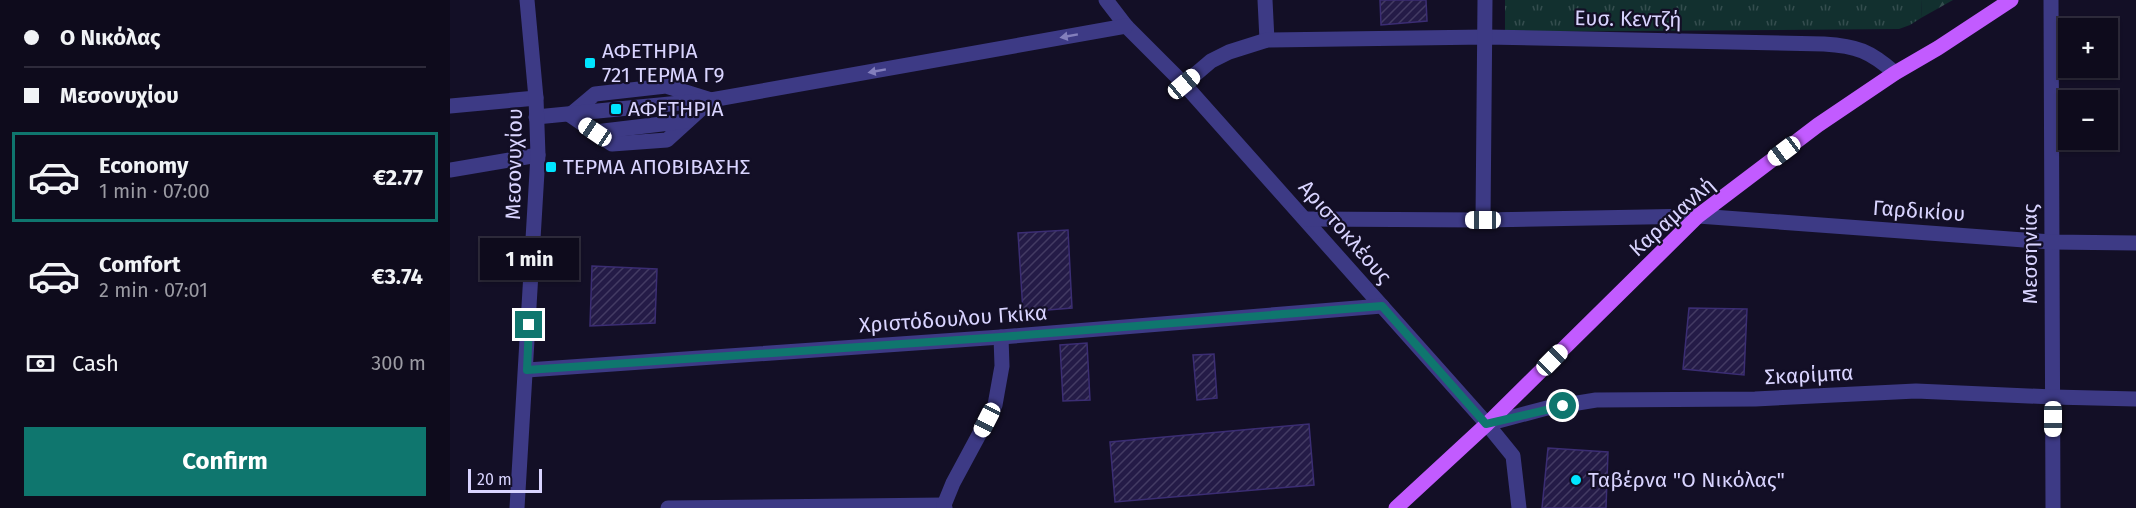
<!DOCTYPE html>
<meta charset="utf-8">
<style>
body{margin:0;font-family:"Fira Sans",sans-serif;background:#1c1929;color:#f1f3f6;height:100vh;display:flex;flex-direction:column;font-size:22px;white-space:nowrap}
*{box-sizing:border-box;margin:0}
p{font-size:20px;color:#9b9ba3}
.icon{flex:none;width:33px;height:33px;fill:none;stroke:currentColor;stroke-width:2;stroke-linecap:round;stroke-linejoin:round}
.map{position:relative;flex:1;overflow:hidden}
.drawer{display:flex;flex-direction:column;background:#0e0b1c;width:450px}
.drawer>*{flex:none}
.top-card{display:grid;align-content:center;height:132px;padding:0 24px;background:#0e0b1c}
.buttons{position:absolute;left:1608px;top:18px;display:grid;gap:12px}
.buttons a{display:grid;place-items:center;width:60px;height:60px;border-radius:0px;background:#0e0b1c;box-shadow:0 2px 4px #0004,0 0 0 2px #2e2b3b;font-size:30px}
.scale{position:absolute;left:18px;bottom:15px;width:74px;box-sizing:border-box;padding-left:6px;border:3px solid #d9d4ff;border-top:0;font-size:16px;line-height:21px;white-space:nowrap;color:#d9d4ff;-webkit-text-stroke:4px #130f26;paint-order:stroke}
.end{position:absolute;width:27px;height:27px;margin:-14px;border:8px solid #0f766e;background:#fff;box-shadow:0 0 0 3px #fff}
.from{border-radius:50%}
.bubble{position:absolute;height:42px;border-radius:0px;background:#0e0b1c;box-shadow:0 2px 4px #0004,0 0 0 2px #2e2b3b;font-size:20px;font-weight:700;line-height:42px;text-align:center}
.car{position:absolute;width:18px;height:36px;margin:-18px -9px;border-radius:8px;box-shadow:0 0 4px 2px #0007;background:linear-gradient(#fff 24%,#345 0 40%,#fff 0 76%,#345 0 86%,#fff 0)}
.top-card b{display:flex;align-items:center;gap:21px;height:57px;font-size:22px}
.top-card b+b{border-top:2px solid #2e2b3b}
.top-card i{width:15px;height:15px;background:#f1f3f6}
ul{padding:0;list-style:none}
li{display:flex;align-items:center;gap:18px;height:90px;margin:0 12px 9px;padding:0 12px;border:3px solid transparent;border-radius:0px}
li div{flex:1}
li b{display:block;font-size:22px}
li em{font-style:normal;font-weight:700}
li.selected{border-color:#0f766e}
li>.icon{width:54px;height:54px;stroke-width:1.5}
.pay{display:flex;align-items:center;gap:15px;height:66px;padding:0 24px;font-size:22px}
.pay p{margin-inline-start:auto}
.cta{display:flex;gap:12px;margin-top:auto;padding:12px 24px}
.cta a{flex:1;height:69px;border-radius:0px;background:#0f766e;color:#fff;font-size:24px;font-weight:700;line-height:69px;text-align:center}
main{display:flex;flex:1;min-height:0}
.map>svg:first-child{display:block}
.grass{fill:url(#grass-tufts)}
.forest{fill:url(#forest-firs)}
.building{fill:url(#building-hatch);stroke:#3b2d73;stroke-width:1.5}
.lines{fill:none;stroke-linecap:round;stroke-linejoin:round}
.minor{stroke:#3d3a85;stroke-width:15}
.major{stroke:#c25bff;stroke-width:15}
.oneway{fill:#837fbc}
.route{stroke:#0f766e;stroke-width:8}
.poi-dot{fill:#00e5ff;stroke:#130f26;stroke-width:2}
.labels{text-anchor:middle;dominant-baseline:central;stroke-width:4.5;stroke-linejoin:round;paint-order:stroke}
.street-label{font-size:21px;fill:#d9d4ff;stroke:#130f26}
.poi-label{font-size:21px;fill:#d9d4ff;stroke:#130f26;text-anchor:start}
</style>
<main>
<section class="drawer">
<div class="top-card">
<b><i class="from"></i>Ο Νικόλας</b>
<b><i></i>Μεσονυχίου</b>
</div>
<ul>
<li class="selected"><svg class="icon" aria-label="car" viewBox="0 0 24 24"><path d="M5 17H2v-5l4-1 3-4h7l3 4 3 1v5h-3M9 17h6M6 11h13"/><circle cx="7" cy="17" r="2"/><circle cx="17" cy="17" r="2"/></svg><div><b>Economy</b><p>1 min · 07:00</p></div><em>€2.77</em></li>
<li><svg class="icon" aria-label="car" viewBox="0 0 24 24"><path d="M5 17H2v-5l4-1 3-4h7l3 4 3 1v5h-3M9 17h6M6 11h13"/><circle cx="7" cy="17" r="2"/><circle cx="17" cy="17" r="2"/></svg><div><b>Comfort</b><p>2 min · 07:01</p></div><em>€3.74</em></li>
</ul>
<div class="pay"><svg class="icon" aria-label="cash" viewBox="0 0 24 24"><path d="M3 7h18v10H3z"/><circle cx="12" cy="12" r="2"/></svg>Cash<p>300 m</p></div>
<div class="cta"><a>Confirm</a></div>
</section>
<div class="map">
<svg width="1686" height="508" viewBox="0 0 1686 508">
<defs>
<pattern id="grass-tufts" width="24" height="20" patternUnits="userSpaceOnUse" patternTransform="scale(1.5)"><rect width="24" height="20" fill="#12302f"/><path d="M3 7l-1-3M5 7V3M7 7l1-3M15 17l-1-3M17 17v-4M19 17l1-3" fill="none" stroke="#344d4e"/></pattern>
<pattern id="forest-firs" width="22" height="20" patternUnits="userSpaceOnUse" patternTransform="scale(1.5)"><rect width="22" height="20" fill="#12302f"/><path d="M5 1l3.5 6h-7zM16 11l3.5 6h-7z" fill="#344d4e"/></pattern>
<pattern id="building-hatch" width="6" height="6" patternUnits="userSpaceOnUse" patternTransform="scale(1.5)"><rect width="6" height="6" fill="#241b47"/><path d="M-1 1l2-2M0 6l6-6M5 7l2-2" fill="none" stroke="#433b63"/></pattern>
</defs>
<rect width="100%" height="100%" fill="#130f26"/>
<path class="grass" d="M1055,0h417l-1,18 -11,7 -11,4 -394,3z"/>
<path class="forest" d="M1472,0h31l-32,18z"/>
<g class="building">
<path d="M930,0h46l1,21 -46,4z"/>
<path d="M618,230l4,78 -49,4 -5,-79z"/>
<path d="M142,266l65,3 -2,54 -65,3z"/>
<path d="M1239,308l58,1 -3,66 -61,-6z"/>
<path d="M637,343l3,57 -27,1 -3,-56z"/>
<path d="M764,354l3,44 -20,2 -4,-45z"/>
<path d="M859,424l5,61 -199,17 -5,-60z"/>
<path d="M1098,448l60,4 -2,56h-64z"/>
</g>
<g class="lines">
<g class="minor">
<path d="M656,0l20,26 58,58 303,340 26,32 6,52"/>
<path d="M815,0l2,40"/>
<path d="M1601,0l2,508"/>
<path d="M734,84l27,-23 18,-9 38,-12 219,-3 338,7c33,2 46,7 71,29"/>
<path d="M216,86l45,14 -44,40 -55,4 -42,-29 25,-21z"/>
<path d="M0,106l86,-8"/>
<path d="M86,117l175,-17 415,-74"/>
<path d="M145,132l92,-11"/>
<path d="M0,170l88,-15"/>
<path d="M856,219l177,1 215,-4 353,26 85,1"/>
<path d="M1033,220l2,-220"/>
<path d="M77,370l474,-33 381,-31"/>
<path d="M1037,424l60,-16 49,-8 159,-1 161,-8 137,6 83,2"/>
<path d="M67,508l21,-353 -2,-57 -9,-98"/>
<path d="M218,508l276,-3"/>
<path d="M495,508l-1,-3 9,-22 42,-78 7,-39 -1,-29"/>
</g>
<path class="major" d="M946,508l91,-84 211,-208 120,-91 77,-52 43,-25 73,-48"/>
</g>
<defs><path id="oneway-solid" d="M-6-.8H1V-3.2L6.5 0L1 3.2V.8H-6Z" transform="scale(1.5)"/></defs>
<g class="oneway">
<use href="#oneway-solid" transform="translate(619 36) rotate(170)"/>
<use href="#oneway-solid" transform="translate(427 71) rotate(170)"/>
</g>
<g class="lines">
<path class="route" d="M79,325l-2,45 474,-33 381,-31 104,118 77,-18"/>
</g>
<g class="poi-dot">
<rect x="134" y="57" width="12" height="12" rx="3"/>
<rect x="160" y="103" width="12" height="12" rx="3"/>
<rect x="95" y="161" width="12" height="12" rx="3"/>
<circle cx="1126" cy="480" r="6"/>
</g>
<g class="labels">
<g class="street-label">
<text transform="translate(1178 19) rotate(1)">Ευσ. Κεντζή</text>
<text transform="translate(64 164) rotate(-89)">Μεσονυχίου</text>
<text transform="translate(1469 211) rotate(4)">Γαρδικίου</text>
<text transform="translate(1222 217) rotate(-42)">Καραμανλή</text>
<text transform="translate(895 232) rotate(49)">Αριστοκλέους</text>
<text transform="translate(1580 254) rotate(-90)">Μεσσηνίας</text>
<text transform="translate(503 319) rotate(-4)">Χριστόδουλου Γκίκα</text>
<text transform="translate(1359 375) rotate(-3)">Σκαρίμπα</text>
</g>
<g class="poi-label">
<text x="152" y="51">ΑΦΕΤΗΡΙΑ<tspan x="152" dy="24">721 ΤΕΡΜΑ Γ9</tspan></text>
<text x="178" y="109">ΑΦΕΤΗΡΙΑ</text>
<text x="113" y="167">ΤΕΡΜΑ ΑΠΟΒΙΒΑΣΗΣ</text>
<text x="1138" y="480">Ταβέρνα "Ο Νικόλας"</text>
</g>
</g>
</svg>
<div class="buttons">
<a>+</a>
<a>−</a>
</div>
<div class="scale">20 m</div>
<i class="end from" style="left:1113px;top:406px"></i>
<i class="end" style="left:79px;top:325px"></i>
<div class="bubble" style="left:30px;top:238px;width:99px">1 min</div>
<i class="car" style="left:734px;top:84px;rotate:50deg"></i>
<i class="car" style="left:145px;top:132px;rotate:304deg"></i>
<i class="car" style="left:1334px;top:151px;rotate:233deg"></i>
<i class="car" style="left:1033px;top:220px;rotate:270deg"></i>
<i class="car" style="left:1102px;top:360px;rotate:45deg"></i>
<i class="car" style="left:1603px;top:419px;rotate:180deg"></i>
<i class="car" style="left:537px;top:420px;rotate:207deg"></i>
</div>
</main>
